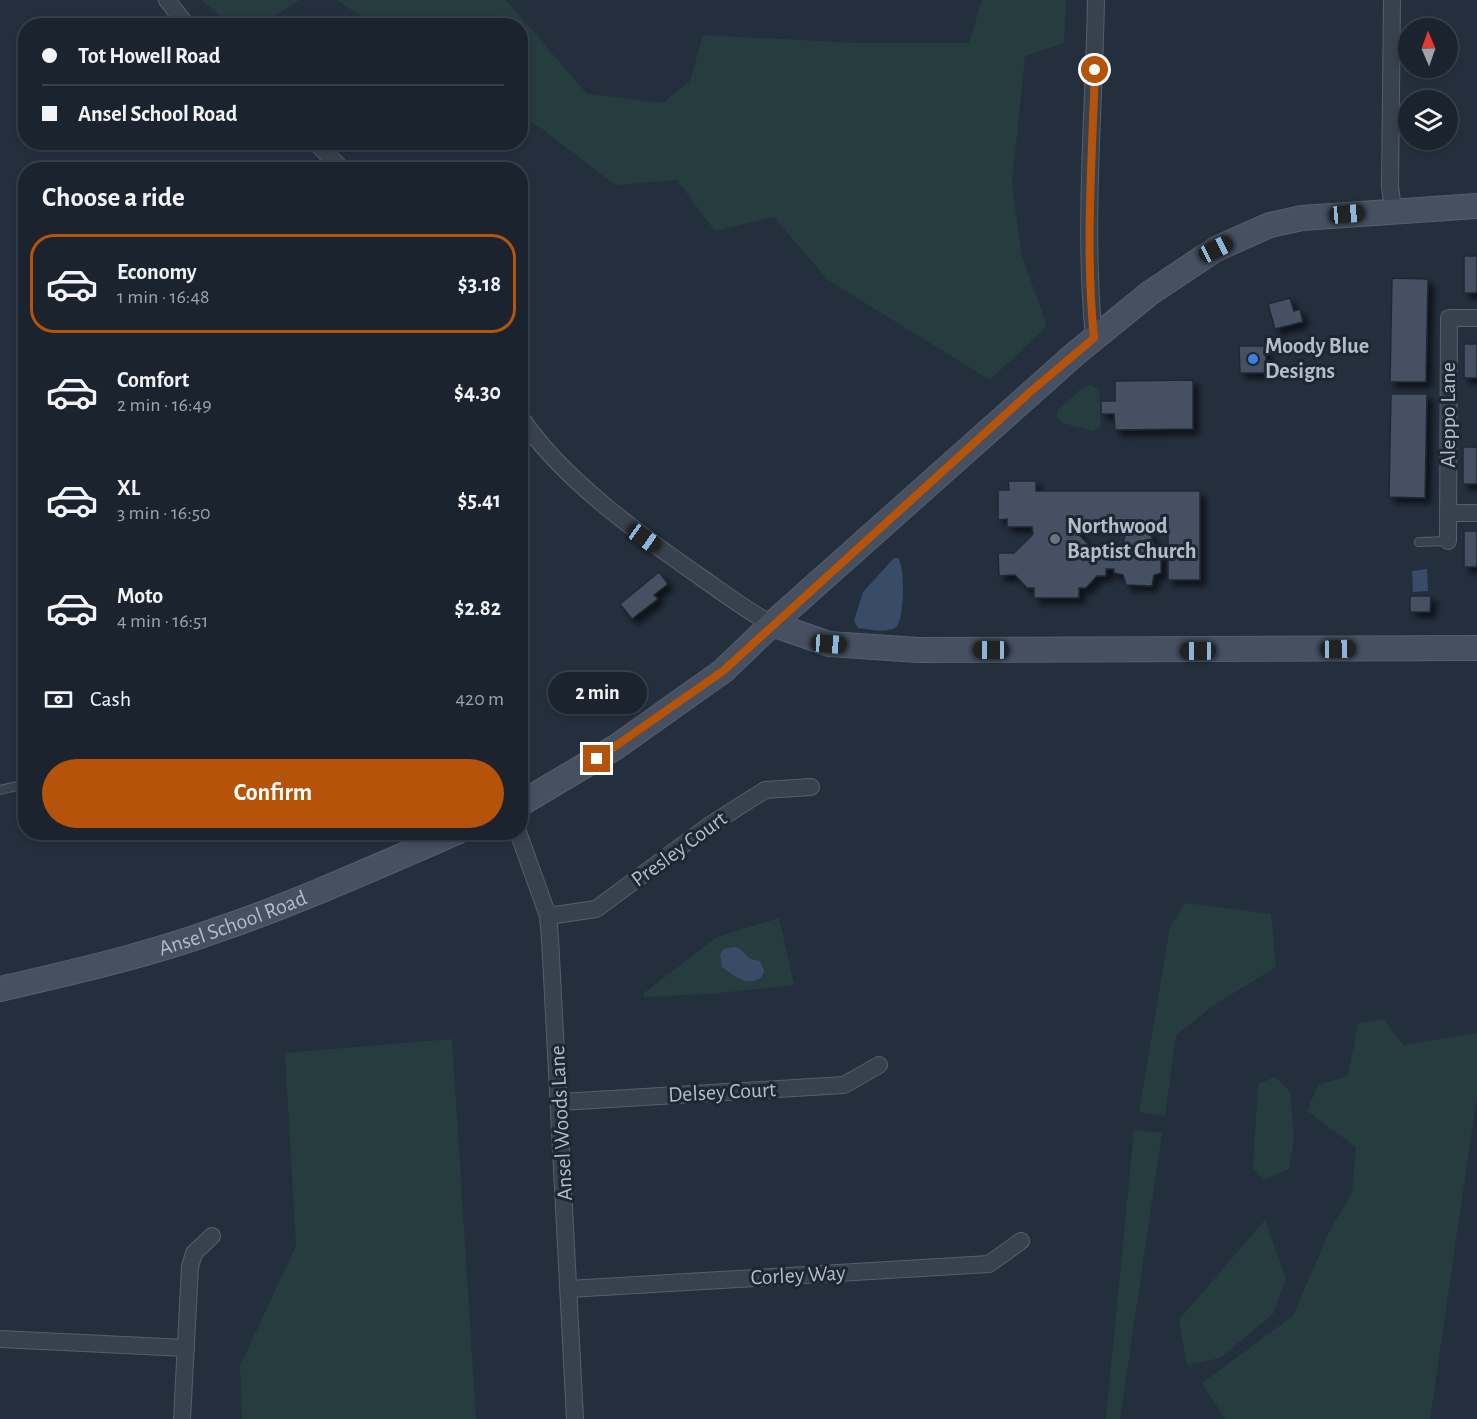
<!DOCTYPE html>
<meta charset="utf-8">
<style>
body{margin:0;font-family:"Alegreya Sans",sans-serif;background:#242b36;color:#f1f3f6;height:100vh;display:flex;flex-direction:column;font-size:22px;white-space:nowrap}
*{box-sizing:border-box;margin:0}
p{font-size:20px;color:#a0a4aa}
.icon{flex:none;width:33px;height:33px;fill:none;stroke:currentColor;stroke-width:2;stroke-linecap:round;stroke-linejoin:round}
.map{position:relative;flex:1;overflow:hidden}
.details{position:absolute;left:18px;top:162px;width:510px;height:678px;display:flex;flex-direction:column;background:#1b232e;border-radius:24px;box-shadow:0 3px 9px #0003,0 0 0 2px #39404a}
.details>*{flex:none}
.banner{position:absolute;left:18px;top:18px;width:510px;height:132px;border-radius:24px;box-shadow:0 3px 9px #0003,0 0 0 2px #39404a;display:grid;align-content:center;height:132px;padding:0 24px;background:#1b232e}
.needle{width:39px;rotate:358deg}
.buttons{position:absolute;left:1398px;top:18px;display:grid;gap:12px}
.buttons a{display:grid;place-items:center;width:60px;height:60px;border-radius:50%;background:#1b232e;box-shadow:0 3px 9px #0003,0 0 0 2px #39404a;font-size:30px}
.end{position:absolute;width:27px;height:27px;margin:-14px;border:8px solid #b45309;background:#fff;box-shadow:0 0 0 3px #fff}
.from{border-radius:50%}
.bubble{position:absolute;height:42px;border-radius:21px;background:#1b232e;box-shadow:0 3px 9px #0003,0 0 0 2px #39404a;font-size:20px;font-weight:600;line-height:42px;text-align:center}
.car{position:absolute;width:18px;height:36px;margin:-18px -9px;border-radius:8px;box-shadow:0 0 4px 2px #0007;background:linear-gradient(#222 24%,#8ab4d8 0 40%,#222 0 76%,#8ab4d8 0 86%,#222 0)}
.banner b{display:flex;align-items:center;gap:21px;height:57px;font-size:22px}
.banner b+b{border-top:2px solid #39404a}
.banner i{width:15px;height:15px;background:#f1f3f6}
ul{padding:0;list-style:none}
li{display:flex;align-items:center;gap:18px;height:99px;margin:0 12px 9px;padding:0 12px;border:3px solid transparent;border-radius:24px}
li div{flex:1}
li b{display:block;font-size:22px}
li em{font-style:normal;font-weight:600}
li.current{border-color:#b45309}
li>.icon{width:54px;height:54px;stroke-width:1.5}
h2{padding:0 24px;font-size:27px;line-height:72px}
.pay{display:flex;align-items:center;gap:15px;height:66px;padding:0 24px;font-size:22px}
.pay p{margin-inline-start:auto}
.button{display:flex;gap:12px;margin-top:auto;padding:12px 24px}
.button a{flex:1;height:69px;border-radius:36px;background:#b45309;color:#fff;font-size:24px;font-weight:600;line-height:69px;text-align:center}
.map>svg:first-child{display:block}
.green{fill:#263c3f}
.water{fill:#394c67}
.building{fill:#455162;stroke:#1f2835;stroke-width:1.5;filter:url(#shadow)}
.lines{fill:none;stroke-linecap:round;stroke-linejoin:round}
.lane-casing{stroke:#565f6c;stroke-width:10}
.street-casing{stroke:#565f6c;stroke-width:18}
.secondary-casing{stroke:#565f6c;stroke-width:26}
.lane{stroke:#38414e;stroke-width:8}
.street{stroke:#38414e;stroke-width:16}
.secondary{stroke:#465061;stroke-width:24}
.route{stroke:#b45309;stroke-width:8}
.shop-dot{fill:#3f7fe0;stroke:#1d2633;stroke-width:2}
.worship-dot{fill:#6b7280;stroke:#1d2633;stroke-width:2}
.labels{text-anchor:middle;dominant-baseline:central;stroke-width:6;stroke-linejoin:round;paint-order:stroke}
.poi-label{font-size:22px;font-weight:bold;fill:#b4bcc9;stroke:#1d2633;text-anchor:start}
.street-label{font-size:22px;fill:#b4bcc9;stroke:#1d2633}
</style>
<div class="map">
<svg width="1477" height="1419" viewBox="0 0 1477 1419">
<defs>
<filter id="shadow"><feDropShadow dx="5.5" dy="5.5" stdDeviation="3" flood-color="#0009"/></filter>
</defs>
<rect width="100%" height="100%" fill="#242f3e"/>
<g class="green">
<path d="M202,0h98l-40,25 -29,1z"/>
<path d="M336,0h170l81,94 76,9 27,-22 13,-46 154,8h112l13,-43h84l-2,43 -39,13 -13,127 9,70 26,73 -57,54 -162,-100 -54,-63 -59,14 -38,-51 -62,5 -74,-57 -20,-11 -1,-91 -144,-1z"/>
<path d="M1091,385l8,5 2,35 -8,6 -30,-8 -6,-6v-6l25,-23z"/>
<path d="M1186,903l85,11 5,53 -59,36 -41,32 -11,81 -26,-4 31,-186z"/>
<path d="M779,918l15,67 -84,9 -66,3v-4l73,-56z"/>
<path d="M1384,1019l19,26 74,-12v63l-47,323h-205l-23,-36 91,-67 36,-84 23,-39 4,-46 -49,-36 11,-26 30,-9 10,-53z"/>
<path d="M452,1039l24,380h-234l-2,-53 56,-120 -11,-193z"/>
<path d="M1275,1077l15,15 4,47 -5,30 -25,11 -11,-12 5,-84z"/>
<path d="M1134,1130l28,3 -42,286h-14z"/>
<path d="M1265,1220l21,59 -13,35 -53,44 -33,7 -8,-45z"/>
</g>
<g class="water">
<path d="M894,558h4c7,8 7,62 -2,69 -9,7 -28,2 -38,1l-4,-7 9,-29z"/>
<path d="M1427,569l1,22 -15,1 -1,-21z"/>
<path d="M734,947l5,1 11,11 10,2 4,10 -3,7c-15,9 -26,-2 -39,-11l-2,-13 4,-5z"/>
</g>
<g class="building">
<rect x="1464" y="256" width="13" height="37"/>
<path d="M1392,278l36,1 -2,103h-36z"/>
<path d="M1290,298l4,13 6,-2 3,13 -28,7 -7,-25z"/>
<rect x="1464" y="344" width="13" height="34"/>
<path d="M1239,346h27v27h-26z"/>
<path d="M1193,380v49l-78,1 -1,-16h-13v-13h14v-20z"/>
<path d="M1391,394h36l-2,104 -36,-1z"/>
<rect x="1463" y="447" width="14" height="37"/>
<path d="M1008,481h28v10h164v89h-32v-58h-90l1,13 19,19 8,-1 1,6h7v-14h9l3,-14 24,1 4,12 7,2v27l-7,2 -2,11 -26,-1 -3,-10 -9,-2v-4h-8v7h-9l-11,12h-7v10h-45v-10h-7l-12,-13 -16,1 -1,-23h16l19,-19 -1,-7h-25v-8l-9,1v-30h11z"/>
<rect x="1464" y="531" width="13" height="36"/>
<path d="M659,572l9,12 -14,11 4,4 -26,20 -12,-15z"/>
<path d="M1410,596h21l-1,16h-20z"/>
</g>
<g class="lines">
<g class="lane-casing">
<g id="lane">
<path d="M1419,542l29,-1"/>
<path d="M0,790l26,-6"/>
</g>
</g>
<g class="street-casing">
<g id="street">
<path d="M167,0l20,26"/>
<path d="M1392,0l-2,186 3,24"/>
<path d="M315,142l28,28"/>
<path d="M1094,338c-11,-110 0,-227 2,-338"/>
<path d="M520,416c40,62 123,121 182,162 23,16 45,33 70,46"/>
<path d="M1448,513h29"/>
<path d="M1448,541l1,-223h28"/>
<path d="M518,832l30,84 2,22 25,481"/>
<path d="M548,916l48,-7 114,-84 55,-35 46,-3"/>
<path d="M561,1102l283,-17 35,-20"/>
<path d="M569,1289l420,-25 32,-23"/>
<path d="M0,1339l186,9"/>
<path d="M182,1419l8,-152 4,-14 18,-17"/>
</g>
</g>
<g class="secondary-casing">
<g id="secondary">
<path d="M772,624l303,-270 75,-61 66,-44 54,-24 32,-7 175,-12"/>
<path d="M520,804l96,-57 107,-76 49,-47 57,20 89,6 559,-2"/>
<path id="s1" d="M0,989c74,-17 149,-34 220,-60 81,-28 158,-63 237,-97"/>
</g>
</g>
<use href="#lane" class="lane"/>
<use href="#street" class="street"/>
<use href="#secondary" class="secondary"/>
</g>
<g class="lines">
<path class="route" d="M597,759l126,-88 306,-278 65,-55c-9,-88 -2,-179 1,-268"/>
</g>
<circle class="shop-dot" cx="1253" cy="359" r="6"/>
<circle class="worship-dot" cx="1055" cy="539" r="6"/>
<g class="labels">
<g class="poi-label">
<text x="1265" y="346">Moody Blue<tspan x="1265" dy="25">Designs</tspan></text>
<text x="1067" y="526">Northwood<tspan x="1067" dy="25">Baptist Church</tspan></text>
</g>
<g class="street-label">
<text transform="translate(1448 415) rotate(-90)">Aleppo Lane</text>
<text transform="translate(679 849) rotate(-36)">Presley Court</text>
<text stroke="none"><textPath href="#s1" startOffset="242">Ansel School Road</textPath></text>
<text transform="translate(722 1092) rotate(-3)">Delsey Court</text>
<text transform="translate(561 1123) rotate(-93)">Ansel Woods Lane</text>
<text transform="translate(798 1275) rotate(-3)">Corley Way</text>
</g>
</g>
</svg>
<div class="buttons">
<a><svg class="needle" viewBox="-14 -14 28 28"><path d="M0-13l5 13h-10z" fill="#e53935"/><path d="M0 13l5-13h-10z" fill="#a0a4aa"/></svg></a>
<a><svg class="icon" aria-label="layers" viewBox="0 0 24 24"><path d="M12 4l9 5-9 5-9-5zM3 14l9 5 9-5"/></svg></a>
</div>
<i class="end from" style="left:1095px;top:70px"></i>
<i class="end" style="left:597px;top:759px"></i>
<div class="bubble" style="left:548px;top:672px;width:99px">2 min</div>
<i class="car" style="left:1347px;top:214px;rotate:85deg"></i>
<i class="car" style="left:1216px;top:249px;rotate:63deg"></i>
<i class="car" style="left:644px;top:538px;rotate:125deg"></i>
<i class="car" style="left:829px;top:644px;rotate:94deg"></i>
<i class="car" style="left:1338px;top:649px;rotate:89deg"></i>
<i class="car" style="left:991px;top:650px;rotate:270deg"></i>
<i class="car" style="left:1198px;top:651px;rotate:270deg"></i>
<div class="banner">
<b><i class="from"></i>Tot Howell Road</b>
<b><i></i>Ansel School Road</b>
</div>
<section class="details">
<h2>Choose a ride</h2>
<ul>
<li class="current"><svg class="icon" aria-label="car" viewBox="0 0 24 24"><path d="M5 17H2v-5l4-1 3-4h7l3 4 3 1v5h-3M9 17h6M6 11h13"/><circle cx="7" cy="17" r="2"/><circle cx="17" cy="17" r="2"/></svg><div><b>Economy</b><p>1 min · 16:48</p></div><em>$3.18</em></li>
<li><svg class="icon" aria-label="car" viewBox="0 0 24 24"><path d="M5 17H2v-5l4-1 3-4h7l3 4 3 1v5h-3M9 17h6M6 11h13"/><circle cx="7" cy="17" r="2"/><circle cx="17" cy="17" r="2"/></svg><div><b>Comfort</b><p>2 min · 16:49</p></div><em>$4.30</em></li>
<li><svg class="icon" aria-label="car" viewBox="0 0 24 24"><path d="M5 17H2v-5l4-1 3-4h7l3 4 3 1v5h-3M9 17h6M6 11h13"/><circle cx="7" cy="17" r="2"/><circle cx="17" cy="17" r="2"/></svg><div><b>XL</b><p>3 min · 16:50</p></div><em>$5.41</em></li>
<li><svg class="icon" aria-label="car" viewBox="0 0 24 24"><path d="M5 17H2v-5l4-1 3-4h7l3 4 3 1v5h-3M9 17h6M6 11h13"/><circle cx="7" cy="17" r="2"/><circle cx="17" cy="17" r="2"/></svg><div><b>Moto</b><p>4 min · 16:51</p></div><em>$2.82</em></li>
</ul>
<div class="pay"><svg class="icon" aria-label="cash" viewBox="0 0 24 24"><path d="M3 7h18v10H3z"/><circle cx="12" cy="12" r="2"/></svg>Cash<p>420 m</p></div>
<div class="button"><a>Confirm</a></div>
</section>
</div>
